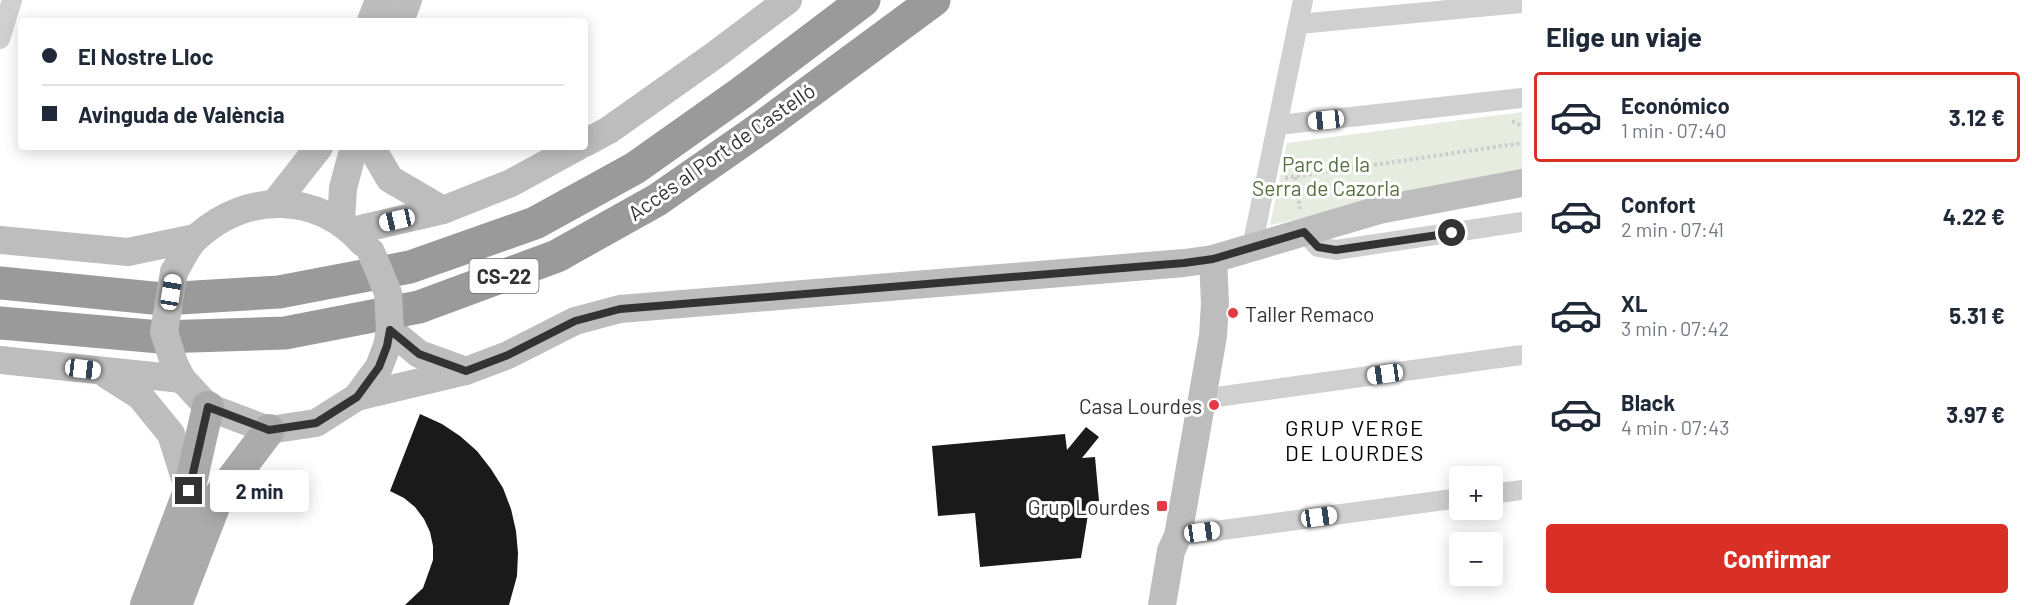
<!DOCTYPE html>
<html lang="es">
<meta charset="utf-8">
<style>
body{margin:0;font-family:Barlow,sans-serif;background:#f6f6f7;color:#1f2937;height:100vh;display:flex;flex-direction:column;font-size:22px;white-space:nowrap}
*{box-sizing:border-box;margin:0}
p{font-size:20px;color:#747a83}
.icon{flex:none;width:33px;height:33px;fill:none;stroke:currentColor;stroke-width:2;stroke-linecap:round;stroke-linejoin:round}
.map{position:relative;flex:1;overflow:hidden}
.details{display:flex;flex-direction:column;background:#fff;width:510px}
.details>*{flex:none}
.hud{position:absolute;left:18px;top:18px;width:570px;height:132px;border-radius:6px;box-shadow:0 3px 15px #0003;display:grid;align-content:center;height:132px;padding:0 24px;background:#fff}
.buttons{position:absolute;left:1449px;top:466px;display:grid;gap:12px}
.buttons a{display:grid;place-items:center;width:54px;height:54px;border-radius:6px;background:#fff;box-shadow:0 3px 15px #0003;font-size:30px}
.end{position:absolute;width:27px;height:27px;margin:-14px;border:8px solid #333;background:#fff;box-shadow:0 0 0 3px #fff}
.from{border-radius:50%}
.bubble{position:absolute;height:42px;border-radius:6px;background:#fff;box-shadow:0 3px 15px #0003;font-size:20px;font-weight:700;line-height:42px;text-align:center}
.car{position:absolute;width:18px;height:36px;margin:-18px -9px;border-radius:8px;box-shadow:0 0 4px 2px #0007;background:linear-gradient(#fff 24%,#345 0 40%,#fff 0 76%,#345 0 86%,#fff 0)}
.hud b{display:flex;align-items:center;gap:21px;height:57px;font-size:22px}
.hud b+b{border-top:2px solid #e0e1e3}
.hud i{width:15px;height:15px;background:#1f2937}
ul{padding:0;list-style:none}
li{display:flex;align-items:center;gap:18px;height:90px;margin:0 12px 9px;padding:0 12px;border:3px solid transparent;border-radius:6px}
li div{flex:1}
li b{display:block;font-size:22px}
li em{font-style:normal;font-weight:700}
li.selected{border-color:#d93025}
li>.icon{width:54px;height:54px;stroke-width:1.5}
h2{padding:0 24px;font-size:27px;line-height:72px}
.action{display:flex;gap:12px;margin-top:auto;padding:12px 24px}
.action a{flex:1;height:69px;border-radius:6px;background:#d93025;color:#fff;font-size:24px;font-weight:700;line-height:69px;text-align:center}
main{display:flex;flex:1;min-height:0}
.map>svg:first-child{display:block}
.green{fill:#e6ecdf}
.building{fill:#1a1a1a}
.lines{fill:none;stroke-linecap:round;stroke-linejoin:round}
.path{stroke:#cdcdcd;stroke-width:4;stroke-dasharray:3 3;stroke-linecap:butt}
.street{stroke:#d0d0d0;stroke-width:20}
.secondary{stroke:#bdbdbd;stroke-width:28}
.primary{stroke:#ababab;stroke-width:32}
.highway{stroke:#9a9a9a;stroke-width:33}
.secondary-bridge{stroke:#bdbdbd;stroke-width:28}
.route{stroke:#333;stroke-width:8}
.poi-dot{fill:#e63946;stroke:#fff;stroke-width:2}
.labels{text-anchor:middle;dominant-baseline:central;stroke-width:6;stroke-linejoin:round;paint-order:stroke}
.shield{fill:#fff;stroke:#707070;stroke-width:1.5}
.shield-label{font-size:20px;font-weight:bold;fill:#333}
.street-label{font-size:21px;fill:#333;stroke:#fff}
.park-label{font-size:21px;fill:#56703f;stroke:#fff}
.poi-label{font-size:21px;fill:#333;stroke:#fff;text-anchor:end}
.neighbourhood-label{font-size:22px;letter-spacing:1.5px;fill:#000;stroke:#fff}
</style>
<main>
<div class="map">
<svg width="1522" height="605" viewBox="0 0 1522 605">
<rect width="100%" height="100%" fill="#fff"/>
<path class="green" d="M1522,112v61l-252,52 17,-82z"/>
<g class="building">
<path d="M420,414l22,10 18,12 17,15 14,18 12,19 8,21 5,22 2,22 -1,23 -8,29h-104l18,-17 10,-28v-14l-3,-14 -6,-13 -9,-12 -11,-9 -14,-7z"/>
<path d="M1086,427l13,10 -17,21 13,-1 4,44 -9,1 -9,56 -101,9 -5,-54 -37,3 -6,-70 133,-12 2,16z"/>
</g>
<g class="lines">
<g class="path">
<path d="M1512,121l10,5"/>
<path d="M1295,177l5,32"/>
<path d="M1285,178l237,-35"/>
</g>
<g class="street">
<path d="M1299,24l223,-21"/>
<path d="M0,39l12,-39"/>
<path d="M1278,125l244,-27"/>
<path d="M1304,232l14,15 18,3 186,-28"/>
<path d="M1252,247l51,-247"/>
<path d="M1202,399l320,-44"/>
<path d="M1492,494l30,-4"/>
<path d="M1178,536l282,-38"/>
</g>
<g class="secondary">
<path d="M371,21l8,-21"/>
<path d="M400,21l8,-21"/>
<path d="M585,143l24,-13 106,-75 73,-55"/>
<path d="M371,147l19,32 53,31"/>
<path d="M275,203l44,-56"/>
<path d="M341,222l2,-34 11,-41"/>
<path d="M352,231l91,-21 68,-27 66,-36"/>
<path d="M0,240l128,12 67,-14"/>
<path d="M174,272c7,-11 13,-27 23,-35 50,-45 120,-45 166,6"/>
<path d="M390,330l29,24 47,17"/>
<path d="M0,360l182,19"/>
<path d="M175,366l7,13 26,28 61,23 47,-7 41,-26 22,-30 8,-21"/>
<path d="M107,375l33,21 31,38 18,57"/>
<path d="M357,397l109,-26 42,-16 67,-34 45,-12 564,-46 29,-4 166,-49 143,-27"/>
<path d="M1162,605l9,-54 7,-15 35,-200 2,-33 -2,-44"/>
</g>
<g class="primary">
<path d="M146,605l43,-114 19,-84"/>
<path d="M176,605l41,-106 52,-69"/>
</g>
<g class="highway">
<path d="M0,283l163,16 116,-7 131,-25 125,-44 100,-55 106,-75 123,-93"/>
<path d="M0,323l160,14 125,-4 134,-26 138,-51 100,-56 105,-73 172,-127"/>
</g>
<g class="secondary-bridge">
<path d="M371,252l17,41 2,37 -3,16"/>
<path d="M174,272l-10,60 11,34"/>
</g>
</g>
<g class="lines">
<path class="route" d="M189,491l19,-84 61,23 47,-7 41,-26 22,-30 8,-21 3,-16 29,24 47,17 42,-16 67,-34 45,-12 564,-46 29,-4 91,-27 14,15 18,3 116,-17"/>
</g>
<g class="poi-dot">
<circle cx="1233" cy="313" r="6"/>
<circle cx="1214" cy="405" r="6"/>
<rect x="1156" y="500" width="12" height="12" rx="3"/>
</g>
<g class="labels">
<rect class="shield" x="469.5" y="259" width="69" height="34" rx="4.5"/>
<g class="shield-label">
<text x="504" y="276">CS-22</text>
</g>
<g class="street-label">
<text transform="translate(721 151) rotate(-35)">Accés al Port de Castelló</text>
</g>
<g class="park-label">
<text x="1326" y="163">Parc de la<tspan x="1326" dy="24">Serra de Cazorla</tspan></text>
</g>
<g class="poi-label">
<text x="1245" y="313" text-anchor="start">Taller Remaco</text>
<text x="1202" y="405">Casa Lourdes</text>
<text x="1150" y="506">Grup Lourdes</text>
</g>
<g class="neighbourhood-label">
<text x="1355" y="427">GRUP VERGE<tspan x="1355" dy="25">DE LOURDES</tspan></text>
</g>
</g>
</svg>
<div class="buttons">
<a>+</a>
<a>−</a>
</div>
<i class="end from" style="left:1452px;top:233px"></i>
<i class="end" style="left:189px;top:491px"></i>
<div class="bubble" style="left:210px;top:470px;width:99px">2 min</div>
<i class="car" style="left:1326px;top:120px;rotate:264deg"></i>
<i class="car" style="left:397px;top:220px;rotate:257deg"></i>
<i class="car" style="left:171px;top:292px;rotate:9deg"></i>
<i class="car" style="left:83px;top:369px;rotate:97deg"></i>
<i class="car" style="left:1385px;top:374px;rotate:262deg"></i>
<i class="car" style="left:1319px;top:517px;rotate:82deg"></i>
<i class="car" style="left:1202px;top:532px;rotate:82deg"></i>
<div class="hud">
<b><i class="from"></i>El Nostre Lloc</b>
<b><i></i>Avinguda de València</b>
</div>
</div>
<section class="details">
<h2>Elige un viaje</h2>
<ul>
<li class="selected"><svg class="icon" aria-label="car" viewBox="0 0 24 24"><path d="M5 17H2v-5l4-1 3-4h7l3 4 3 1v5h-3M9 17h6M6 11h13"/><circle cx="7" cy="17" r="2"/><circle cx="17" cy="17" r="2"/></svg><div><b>Económico</b><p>1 min · 07:40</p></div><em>3.12 €</em></li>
<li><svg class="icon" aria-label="car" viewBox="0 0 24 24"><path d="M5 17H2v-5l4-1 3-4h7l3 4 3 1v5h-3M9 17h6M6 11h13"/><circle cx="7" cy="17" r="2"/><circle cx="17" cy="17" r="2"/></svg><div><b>Confort</b><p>2 min · 07:41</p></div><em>4.22 €</em></li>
<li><svg class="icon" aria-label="car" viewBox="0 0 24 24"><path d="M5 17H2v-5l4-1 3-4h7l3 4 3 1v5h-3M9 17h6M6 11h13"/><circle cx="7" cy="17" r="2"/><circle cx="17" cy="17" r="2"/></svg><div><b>XL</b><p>3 min · 07:42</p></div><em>5.31 €</em></li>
<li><svg class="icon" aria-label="car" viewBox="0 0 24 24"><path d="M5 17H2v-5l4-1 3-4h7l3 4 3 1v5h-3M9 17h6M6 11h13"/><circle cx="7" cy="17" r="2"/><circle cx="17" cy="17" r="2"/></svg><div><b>Black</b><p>4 min · 07:43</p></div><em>3.97 €</em></li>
</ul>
<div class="action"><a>Confirmar</a></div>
</section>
</main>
